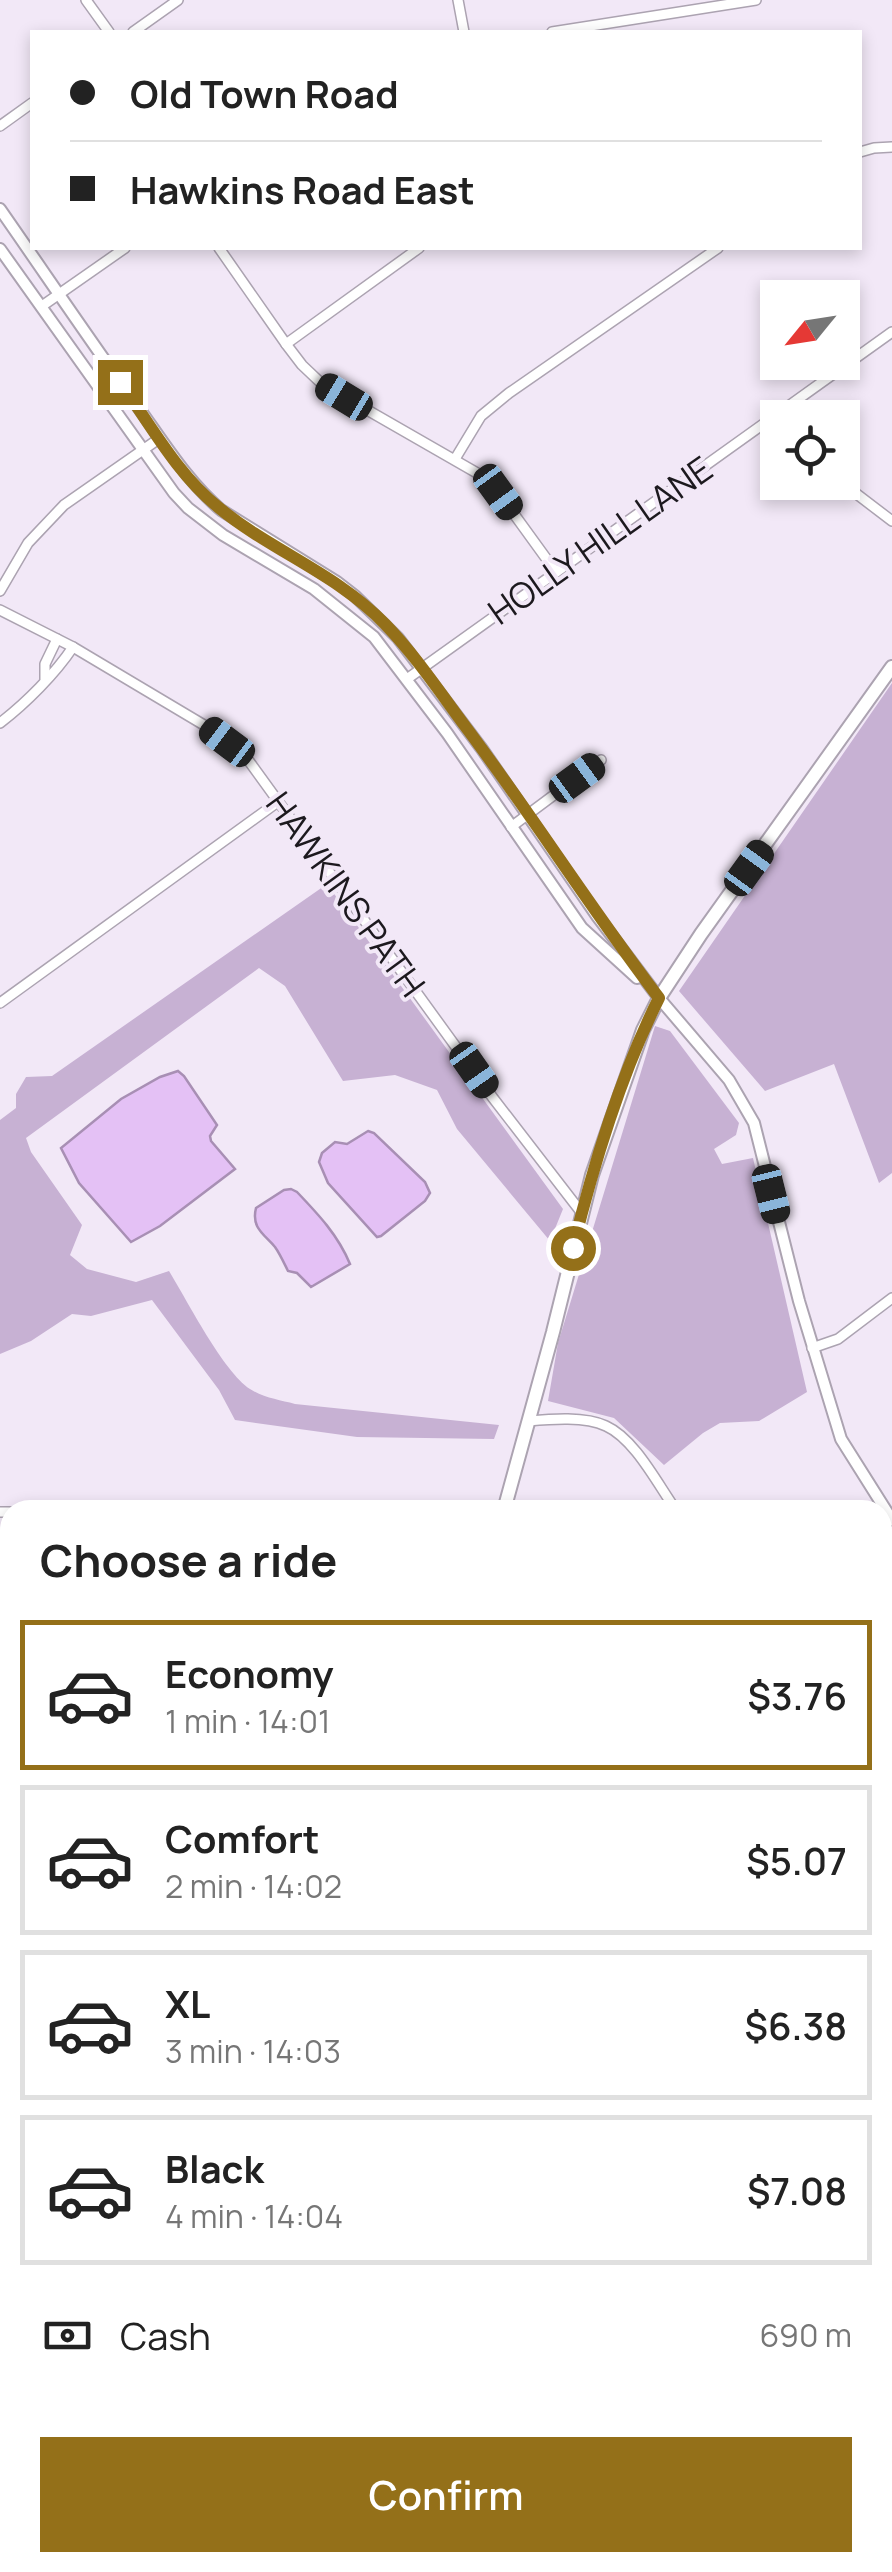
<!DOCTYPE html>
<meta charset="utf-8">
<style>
body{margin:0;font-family:Manrope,sans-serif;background:#f2f2f2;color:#222;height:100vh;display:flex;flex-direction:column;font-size:38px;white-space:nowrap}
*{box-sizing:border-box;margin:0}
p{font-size:32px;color:#767676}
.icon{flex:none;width:55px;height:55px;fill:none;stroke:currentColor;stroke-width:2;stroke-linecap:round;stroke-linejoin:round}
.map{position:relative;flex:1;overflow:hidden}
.details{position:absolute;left:0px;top:1500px;width:892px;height:1072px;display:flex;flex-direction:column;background:#fff;border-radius:30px 30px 0 0;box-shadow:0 5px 15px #0003}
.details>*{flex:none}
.top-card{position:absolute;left:30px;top:30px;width:832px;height:220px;border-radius:0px;box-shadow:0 5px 15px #0003;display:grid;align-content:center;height:220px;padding:0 40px;background:#fff}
.needle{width:65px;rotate:240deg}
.controls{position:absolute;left:760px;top:280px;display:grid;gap:20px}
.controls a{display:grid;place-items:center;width:100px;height:100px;border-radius:0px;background:#fff;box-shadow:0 5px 15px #0003;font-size:50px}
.end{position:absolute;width:45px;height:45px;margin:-22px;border:12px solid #947019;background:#fff;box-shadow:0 0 0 5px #fff}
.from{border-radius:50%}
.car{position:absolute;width:30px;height:60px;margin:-30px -15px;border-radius:12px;box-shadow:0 0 8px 2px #0007;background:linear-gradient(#222 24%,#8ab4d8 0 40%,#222 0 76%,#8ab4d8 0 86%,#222 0)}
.top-card b{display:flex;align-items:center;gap:35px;height:95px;font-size:38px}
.top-card b+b{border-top:2px solid #e0e0e0}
.top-card i{width:25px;height:25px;background:#222}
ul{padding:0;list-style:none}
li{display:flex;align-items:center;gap:30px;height:150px;margin:0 20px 15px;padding:0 20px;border:5px solid #e0e0e0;border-radius:0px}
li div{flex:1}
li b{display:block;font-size:38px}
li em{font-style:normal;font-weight:600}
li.active{border-color:#947019}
li>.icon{width:90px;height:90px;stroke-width:1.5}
h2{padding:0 40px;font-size:45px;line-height:120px}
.pay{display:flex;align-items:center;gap:25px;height:110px;padding:0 40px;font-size:38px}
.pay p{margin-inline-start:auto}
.cta{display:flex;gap:20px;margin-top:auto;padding:20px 40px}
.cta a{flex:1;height:115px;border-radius:0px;background:#947019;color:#fff;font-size:40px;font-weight:600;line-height:115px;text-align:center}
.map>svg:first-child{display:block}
.green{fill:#c7b1d3}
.water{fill:#e4c1f5;stroke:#a88fb4;stroke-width:2.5}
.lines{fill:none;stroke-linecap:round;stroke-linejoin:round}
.minor-casing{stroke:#aca3b1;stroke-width:12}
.tertiary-casing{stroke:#aca3b1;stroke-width:14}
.secondary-casing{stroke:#aca3b1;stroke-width:16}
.minor{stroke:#fff;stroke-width:9}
.tertiary{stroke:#fff;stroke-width:10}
.secondary{stroke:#fff;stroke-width:12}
.route{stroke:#947019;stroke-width:12}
.labels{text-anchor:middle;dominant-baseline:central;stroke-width:8;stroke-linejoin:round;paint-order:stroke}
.street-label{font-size:35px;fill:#1c191e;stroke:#f2e8f7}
</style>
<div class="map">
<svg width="892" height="2572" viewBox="0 0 892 2572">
<rect width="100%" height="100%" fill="#f2e8f7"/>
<g class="green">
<path d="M892,683v490l-13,10 -45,-119 -69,27 -86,-100z"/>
<path d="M327,884l236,325 -13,32 -93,-112 -20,-39 -42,-15 -52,6 -58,-95 -26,-18 -233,170 5,14 51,73 -12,30 17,14 49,13 33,-11c19,31 54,100 81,118 14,9 30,11 45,15l204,21 -5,14 -137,-2 -122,-17 -16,-30 -67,-90 -61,16 -19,-2 -41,27 -31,13v-234l16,-12v-14l10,-17 26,-1z"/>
<path d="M655,1026l15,5 69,92 -3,12 -22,14 8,15 31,-6 54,234 -48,29 -39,2 -17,10 -39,32 -50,-47 -66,-17 10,-58z"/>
</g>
<g class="water">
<path d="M178,1071l6,5 33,49 -7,11 1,5 24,28 -75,57 -29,16 -52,-59 -18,-35 60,-49 39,-22z"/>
<path d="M368,1131l6,2 51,49 5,11 -5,8 -44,35 -4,1 -49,-54 -9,-21 3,-9 13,-11 12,2z"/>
<path d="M291,1189l6,3c21,22 41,43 53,72l-39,23 -14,-14 -9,-2c-4,-8 -8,-17 -13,-24 -11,-13 -24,-19 -19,-39l28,-18z"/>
</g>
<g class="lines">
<g class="minor-casing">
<g id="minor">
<path d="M86,0l23,32"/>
<path d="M458,0l6,32"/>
<path d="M133,32l45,-32"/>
<path d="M552,32l204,-32"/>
<path d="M0,126l32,-23"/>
<path d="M860,152l14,-4 18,-1"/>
<path d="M219,248l67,96 16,21 20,19 155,89 21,19 58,80"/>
<path d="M42,306l83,-58"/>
<path d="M286,344l133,-96"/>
<path d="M455,459l26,-43 28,-23 209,-145"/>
<path d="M841,482l51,39"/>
<path d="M0,591l28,-48 36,-38 96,-67"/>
<path d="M0,610l73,37 136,81 37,29 247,341 88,114"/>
<path d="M45,679v-15l12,-25"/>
<path d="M407,679l485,-347"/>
<path d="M0,723c26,-20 55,-49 73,-76"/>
<path d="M511,827l90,-67"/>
<path d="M0,1003l279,-202"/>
<path d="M812,1348l26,-9 54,-41"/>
<path d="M528,1421c23,-2 57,-5 78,5 29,13 52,59 70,84"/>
<path d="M91,1510h8"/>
<path d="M0,1512h10"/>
<path d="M882,1800l10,14"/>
<path d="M0,1834l10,-7"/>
<path d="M0,2051l10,15"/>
<path d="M882,2114l10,-13"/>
<path d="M0,2255l10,13"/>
<path d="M882,2346l10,14"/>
<path d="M882,2407l10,-7"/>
<path d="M0,2455l10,-6"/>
<path d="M109,2562l7,10"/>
<path d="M749,2562l6,10"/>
<path d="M249,2572l13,-10"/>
<path d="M652,2572l13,-10"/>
</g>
</g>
<g class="tertiary-casing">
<g id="tertiary">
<path d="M0,209c46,66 91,133 138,198 26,36 49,74 83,103l116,72 18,14 43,42 84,111 115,167 62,82 70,82 25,43 45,178 42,138 51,81"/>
<path d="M0,249l174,244 14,15 35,27 91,54 60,48 73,96 135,195 55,50"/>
<path d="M882,1821l10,-7"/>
</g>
</g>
<g class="secondary-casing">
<g id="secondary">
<path d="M504,1510l49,-178 39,-157 51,-145 16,-32 42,-64 191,-267"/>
<path d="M0,2479l10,-23"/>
</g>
</g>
<use href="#minor" class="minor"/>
<use href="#tertiary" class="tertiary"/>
<use href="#secondary" class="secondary"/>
</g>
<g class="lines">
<path class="route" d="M120,382c30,42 57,92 98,125 53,44 118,66 167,117 30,31 54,67 80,102 67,89 126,183 194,272 -39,78 -65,164 -86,250"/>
</g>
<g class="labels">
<g class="street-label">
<text transform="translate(600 540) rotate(-35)">HOLLY HILL LANE</text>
<text transform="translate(346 894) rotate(54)">HAWKINS PATH</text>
</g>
</g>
</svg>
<div class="controls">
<a><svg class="needle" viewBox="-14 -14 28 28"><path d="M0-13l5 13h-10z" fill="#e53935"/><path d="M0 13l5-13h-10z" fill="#767676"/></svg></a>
<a><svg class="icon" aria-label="locate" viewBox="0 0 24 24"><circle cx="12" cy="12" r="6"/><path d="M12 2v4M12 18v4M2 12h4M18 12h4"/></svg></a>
</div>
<i class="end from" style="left:573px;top:1248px"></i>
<i class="end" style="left:120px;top:382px"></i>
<i class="car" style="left:344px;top:397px;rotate:301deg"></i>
<i class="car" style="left:498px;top:492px;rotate:144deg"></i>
<i class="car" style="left:227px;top:742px;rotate:307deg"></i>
<i class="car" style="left:577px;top:778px;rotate:54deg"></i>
<i class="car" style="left:749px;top:868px;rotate:36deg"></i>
<i class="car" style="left:474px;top:1070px;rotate:145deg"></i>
<i class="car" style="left:771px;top:1194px;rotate:166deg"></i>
<div class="top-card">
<b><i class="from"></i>Old Town Road</b>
<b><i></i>Hawkins Road East</b>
</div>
<section class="details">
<h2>Choose a ride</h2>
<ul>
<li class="active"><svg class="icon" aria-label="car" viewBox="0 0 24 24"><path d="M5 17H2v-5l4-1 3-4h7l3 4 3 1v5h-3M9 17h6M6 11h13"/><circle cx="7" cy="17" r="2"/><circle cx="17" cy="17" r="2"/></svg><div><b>Economy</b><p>1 min · 14:01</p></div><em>$3.76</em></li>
<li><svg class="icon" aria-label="car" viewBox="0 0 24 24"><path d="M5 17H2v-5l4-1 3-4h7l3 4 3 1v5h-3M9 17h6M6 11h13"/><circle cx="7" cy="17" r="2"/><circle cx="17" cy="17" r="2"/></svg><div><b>Comfort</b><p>2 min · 14:02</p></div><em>$5.07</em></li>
<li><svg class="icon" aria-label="car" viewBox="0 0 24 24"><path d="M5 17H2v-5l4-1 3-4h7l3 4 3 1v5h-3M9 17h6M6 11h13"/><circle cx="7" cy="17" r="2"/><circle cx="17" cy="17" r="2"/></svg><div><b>XL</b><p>3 min · 14:03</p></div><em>$6.38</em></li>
<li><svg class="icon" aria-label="car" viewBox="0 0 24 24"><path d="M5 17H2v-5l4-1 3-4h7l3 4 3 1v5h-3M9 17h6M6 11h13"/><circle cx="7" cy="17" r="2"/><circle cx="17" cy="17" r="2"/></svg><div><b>Black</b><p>4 min · 14:04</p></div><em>$7.08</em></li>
</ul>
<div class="pay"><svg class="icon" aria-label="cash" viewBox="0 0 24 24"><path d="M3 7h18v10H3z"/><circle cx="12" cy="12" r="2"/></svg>Cash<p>690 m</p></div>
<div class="cta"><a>Confirm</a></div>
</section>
</div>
